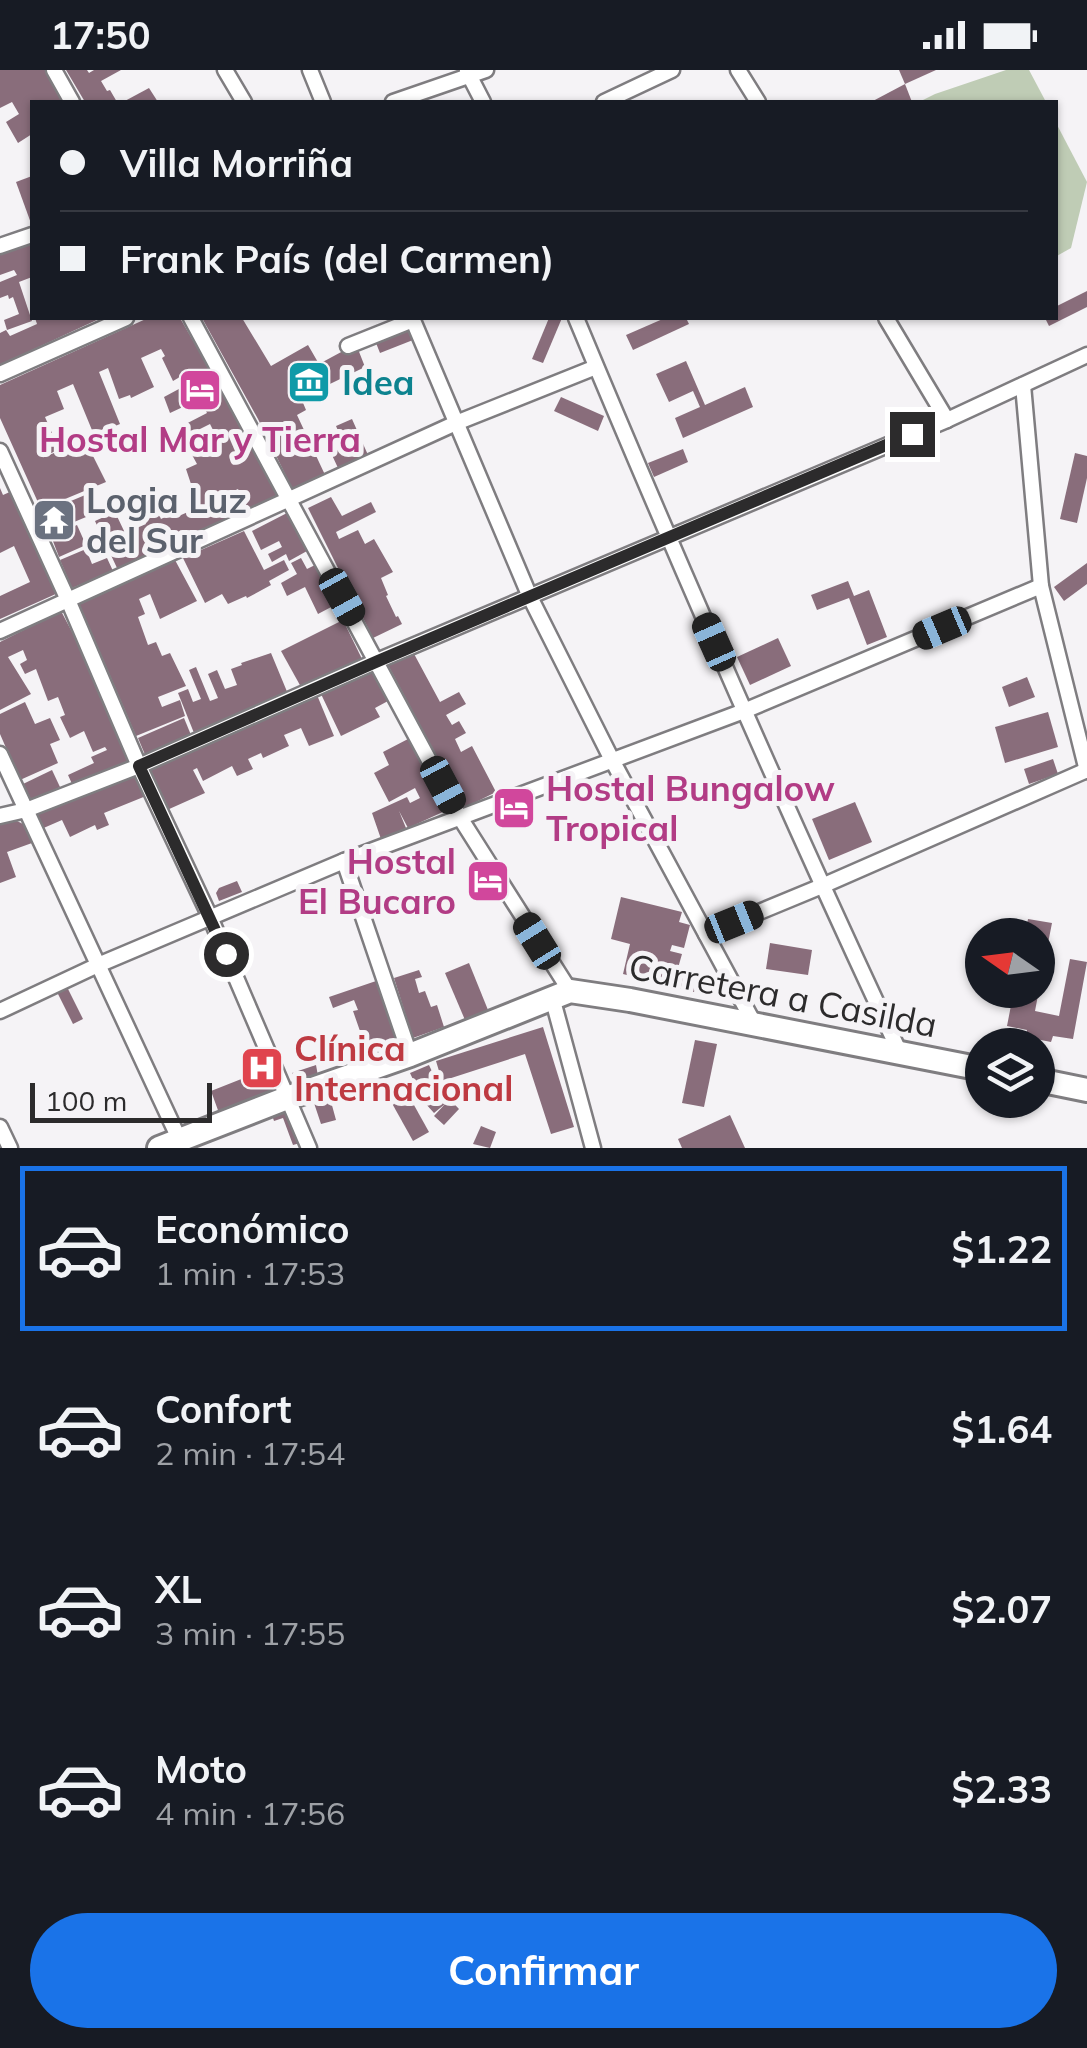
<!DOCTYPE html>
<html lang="es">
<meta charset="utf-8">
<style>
body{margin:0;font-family:Mulish,sans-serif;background:#242831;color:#f1f3f6;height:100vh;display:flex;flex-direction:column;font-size:38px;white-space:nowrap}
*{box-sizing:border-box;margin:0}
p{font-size:32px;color:#9ea1a6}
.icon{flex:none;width:55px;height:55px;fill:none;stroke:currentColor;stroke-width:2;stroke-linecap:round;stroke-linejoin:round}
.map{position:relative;height:1078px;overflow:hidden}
.panel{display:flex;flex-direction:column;background:#171b24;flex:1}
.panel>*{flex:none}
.hud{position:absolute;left:30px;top:30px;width:1028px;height:220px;border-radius:0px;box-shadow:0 2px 8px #0004;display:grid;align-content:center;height:220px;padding:0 30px;background:#171b24}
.needle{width:65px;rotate:284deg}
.controls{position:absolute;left:965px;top:848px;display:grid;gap:20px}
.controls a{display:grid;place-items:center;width:90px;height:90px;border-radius:50%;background:#171b24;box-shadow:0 2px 8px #0004;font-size:50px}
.scale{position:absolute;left:30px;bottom:25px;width:182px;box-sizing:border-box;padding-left:10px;border:5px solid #2c2b2c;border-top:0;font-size:28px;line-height:35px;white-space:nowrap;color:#2c2b2c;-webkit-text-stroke:8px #f5f3f6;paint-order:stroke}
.end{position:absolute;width:45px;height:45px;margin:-22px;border:12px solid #2c2b2c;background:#fff;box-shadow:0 0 0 5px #fff}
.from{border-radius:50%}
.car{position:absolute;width:30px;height:60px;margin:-30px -15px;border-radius:12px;box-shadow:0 0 8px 2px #0007;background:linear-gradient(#222 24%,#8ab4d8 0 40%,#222 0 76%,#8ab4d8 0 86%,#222 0)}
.hud b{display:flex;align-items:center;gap:35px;height:95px;font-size:38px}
.hud b+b{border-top:2px solid #363941}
.hud i{width:25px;height:25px;background:#f1f3f6}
ul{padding:18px 0 0;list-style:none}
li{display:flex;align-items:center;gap:30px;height:165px;margin:0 20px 15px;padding:0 10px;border:5px solid transparent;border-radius:0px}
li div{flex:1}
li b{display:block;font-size:38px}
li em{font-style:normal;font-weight:700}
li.on{border-color:#1a73e8}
li>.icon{width:90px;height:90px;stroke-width:1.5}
.action{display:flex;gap:20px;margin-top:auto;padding:20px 30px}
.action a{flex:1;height:115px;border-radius:60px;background:#1a73e8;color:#fff;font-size:40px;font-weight:700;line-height:115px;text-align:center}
.status{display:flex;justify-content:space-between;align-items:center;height:70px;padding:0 50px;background:#171b24;direction:ltr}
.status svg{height:28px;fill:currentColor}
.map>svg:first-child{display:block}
.green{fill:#bfccb5}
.building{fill:#896d7b}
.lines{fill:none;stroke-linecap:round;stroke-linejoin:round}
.street-casing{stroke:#7f7d80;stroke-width:19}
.primary-casing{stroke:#7f7d80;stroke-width:28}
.street{stroke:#fff;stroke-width:14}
.primary{stroke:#fff;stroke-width:22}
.route{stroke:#2c2b2c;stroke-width:12}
.labels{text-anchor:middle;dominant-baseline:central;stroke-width:10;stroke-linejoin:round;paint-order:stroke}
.culture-label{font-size:35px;font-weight:bold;fill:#0d838f;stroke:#f5f3f6;text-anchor:start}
.hotel-label{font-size:35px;font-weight:bold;fill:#b23c85;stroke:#f5f3f6}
.worship-label{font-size:35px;font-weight:bold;fill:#5b616d;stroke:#f5f3f6;text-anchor:start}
.street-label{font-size:35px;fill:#2c2b2c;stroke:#f5f3f6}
.health-label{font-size:35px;font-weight:bold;fill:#be3a42;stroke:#f5f3f6;text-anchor:start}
</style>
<div class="status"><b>17:50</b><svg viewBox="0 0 49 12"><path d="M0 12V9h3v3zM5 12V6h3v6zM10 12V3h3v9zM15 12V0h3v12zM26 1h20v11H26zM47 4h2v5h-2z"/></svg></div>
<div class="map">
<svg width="1087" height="1078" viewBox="0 0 1087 1078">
<rect width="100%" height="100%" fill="#f5f3f6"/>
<g class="green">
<path d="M1006,0h23l17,32h-127l16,-8z"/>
<path d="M1055,51l32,61 -16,66 -16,9z"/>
</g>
<g class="building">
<path d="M0,0h45l20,32h-33v32l-14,9 -12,-21 13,-8 -7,-12 -12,6z"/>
<path d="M66,0h21l2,3 5,-3h27l-20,11 6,10 3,-1 7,12h-32z"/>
<path d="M899,0h37l-31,14z"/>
<path d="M905,14l7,18h-41z"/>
<path d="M149,18l9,14h-35z"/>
<path d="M32,106v50l-16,-44z"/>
<path d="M32,171v36l-13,5 13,39 -25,9 -3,-10 15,-6 -6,-17 -4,2 -1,-4 -8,3v-16l17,-7 -3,-5 -14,5v-22z"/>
<path d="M1087,221v16l-38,19 -4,-8h10v-11z"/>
<path d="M35,248h66l-101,47v-32l6,-3 4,6 27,-12z"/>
<path d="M148,248h32l45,78 56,105 -31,12 -12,-24 -9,4 11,24 -123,51 -22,-47 20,-9 10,21 21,-9 -8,-18 14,-7 9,20 18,-9 2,5 14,-6 -1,-3 4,-1 -12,-36 11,-5 -6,-11 33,-13 -5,-10 -5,2 -4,-8 -28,14 -4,-10 29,-15 -7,-14 -30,14 -6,-16 26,-14 -5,-9 -12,7 -11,-23 3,-2 -4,-7 -20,9 13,29 -23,11 -1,-3 -11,4 -11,-31 -9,4 21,52 -26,11 -21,-51 -16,7 7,18 -19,8 14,32 -17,9 43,-18 21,42 -65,27 -41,-91v-33z"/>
<path d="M202,248h40l29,48 37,-21 11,19 37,-20 9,23 -64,31 5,12 -9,5 29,62 -32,15 -36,-73z"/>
<path d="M549,248h13l-19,45 -11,-4z"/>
<path d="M665,248h21l3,6 -56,26 -7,-15z"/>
<path d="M407,255l6,15 -33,13 -6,-15z"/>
<path d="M686,291l19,44 40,-18 8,20 -70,31 -8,-20 25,-11 -7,-16 -24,11 -13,-28z"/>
<path d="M561,327l43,19 -6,15 -44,-20z"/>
<path d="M352,349l16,36 -30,13 -13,-28 14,-7 -3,-7z"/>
<path d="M683,379l5,13 -34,15 -6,-14z"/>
<path d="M1075,383l12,3v22l-10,45 -17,-4z"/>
<path d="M0,418l3,7 9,-4 46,102 -58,26v-23l30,-14 -16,-36 -14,7z"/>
<path d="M90,423l8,19 -43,18 -8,-19z"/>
<path d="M331,427l11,19 29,-14 5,10 -40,20 3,7 19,-9 7,14 9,-5 19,33 -12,6 7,17 -2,1 10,21 2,-1 4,8 -29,14 -65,-130z"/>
<path d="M287,443l20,38 -18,10 -3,-7 -14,8 -4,-8 14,-7 -3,-6 -18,9 -9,-19z"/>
<path d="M77,455l9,20 -27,12 -8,-21z"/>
<path d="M244,461l20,39 20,-10 5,10 -20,11 2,4 -24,13 -1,-2 -18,8 -6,-10 -17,9 -22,-45z"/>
<path d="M86,479l6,15 15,-6 6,13 -41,17 -12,-28z"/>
<path d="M301,488l6,11 8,-4 20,40 -17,9 -13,-27 -18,9 -6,-13 16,-9 -6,-11z"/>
<path d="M175,490l22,41 -37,18 -10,-25 -11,5 6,15 -7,3 10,28 8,-3 6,14 8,-3 16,33 -28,11 4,10 18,-7 5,16 -49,20 -59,-137z"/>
<path d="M1087,493v21l-23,17 -10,-14z"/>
<path d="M848,511l6,15 15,-6 18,47 -20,8 -18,-47 -32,12 -6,-15z"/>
<path d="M61,541l20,38 49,112 -57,25 -5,-11 26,-12 -3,-6 16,-7 -2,-3 -12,5 -9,-21 -14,7 -10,-21 5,-2 -7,-18 -10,4 -12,-32 -11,5 -5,-10 7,-4 -4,-10 -15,7 23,37 -31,16v-68z"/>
<path d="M343,550l19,39 -61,28 -20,-36z"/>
<path d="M778,568l13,28 -41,19 -13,-28z"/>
<path d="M413,582l27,50 19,-10 7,12 -20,11 6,10 7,-4 7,12 -11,6 6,13 11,-6 24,46 -32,16 -76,-143z"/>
<path d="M271,583l17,41 -94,39 -16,-40 10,-4 5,13 8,-3 -12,-29 7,-3 14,34 8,-3 -10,-24 9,-4 8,19 12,-4 -6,-16 11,-4 -1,-2z"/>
<path d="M372,601l16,30 -13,7 5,9 -39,19 -20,-42z"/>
<path d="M1027,607l8,20 -26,10 -7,-20z"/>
<path d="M317,625l17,41 -25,10 -8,-18 -17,7 5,11 -26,12 -2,-5 -13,6 5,10 -16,7 -5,-10 -29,15 -6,-13 -4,2 12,23 -38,17 -18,-42z"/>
<path d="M25,632l10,22 15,-6 10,22 -10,4 8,19 -38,17 -20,-46v-20z"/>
<path d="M1048,642l10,35 -53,16 -10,-36z"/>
<path d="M184,648l7,17 -45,22 -8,-19z"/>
<path d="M408,669l37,72 -37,17 -9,-17 7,17 -25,11 -9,-26 35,-16 3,6 10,-5 -5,-10 -26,14 -15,-29 15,-8 -6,-13z"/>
<path d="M1053,689l5,15 -29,10 -5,-15z"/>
<path d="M52,700l8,17 -30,14 -7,-17z"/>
<path d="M138,705l8,21 -42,17 5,12 -12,5 -2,-5 -25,12 -8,-17 -23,10 -7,-16z"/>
<path d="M855,732l17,40 -43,18 -17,-41z"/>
<path d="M17,751l8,4 7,18 -25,9 9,25 -16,6v-59z"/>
<path d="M237,811l5,11 -23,9 -3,-8 3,-5z"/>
<path d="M621,827l61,15 -3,10 11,3 -6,23 -12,-3 -2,6 12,3 -4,14 21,5 -5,19 -71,-18 7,-30 -19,-5z"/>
<path d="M1028,849l24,4 -13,66h-1v-54h-13z"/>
<path d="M770,873l42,7 -4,25 -42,-6z"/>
<path d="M1070,889l17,3 -14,77 -20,-3 -2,6 -25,-5 1,-7 -20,-4 7,-36h25l-4,21 24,5z"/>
<path d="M469,893l19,47 -23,10 -20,-47z"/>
<path d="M419,900l3,7 -7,2 4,14 6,-2 6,16 6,-2 7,22 -31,11 -19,-60z"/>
<path d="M379,910l22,62 -33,12 -15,-43 5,-1 -4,-10 -21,8 -4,-11z"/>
<path d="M66,915l17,34 -10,5 -17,-34z"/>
<path d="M543,957l31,100 -23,7 -26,-80 -83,27 -6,-20z"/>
<path d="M695,970l22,4 -13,63 -22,-4z"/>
<path d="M266,987l13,33 -60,23 -8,-22 43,-17 -4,-11z"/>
<path d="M316,995l2,11 -22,8 -4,-11z"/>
<path d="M429,995l6,13 -19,8 -6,-13z"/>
<path d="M400,1010l29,52 -16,9 -29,-52z"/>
<path d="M440,1019l19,20 -15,16 -10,-9 11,-12 -11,9 -9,-10z"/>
<path d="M330,1028l6,22 -15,4 -7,-21z"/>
<path d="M285,1033l15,40 -7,2 -10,-27 -9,3 -4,-12z"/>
<path d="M730,1045l15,33h-63l-4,-9z"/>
<path d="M481,1056l15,6 -6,16 -17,-4z"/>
</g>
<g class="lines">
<g class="street-casing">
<g id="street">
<path d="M54,0l18,32"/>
<path d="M225,0l19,32"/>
<path d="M310,0l13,32"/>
<path d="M738,0l20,32"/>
<path d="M467,1l16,31"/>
<path d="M393,32l93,-32"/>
<path d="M604,32l68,-32"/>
<path d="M0,176l32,-11"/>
<path d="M191,248l268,498 111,175"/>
<path d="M412,248l118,279 82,163 143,265"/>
<path d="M576,248c103,247 210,492 324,735"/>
<path d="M886,248l61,102"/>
<path d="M348,276l65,-26"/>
<path d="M0,304l126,-56"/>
<path d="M1023,315l18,201 46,185"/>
<path d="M0,381l68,149 71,166 71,151 99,231"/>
<path d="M0,561l456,-208 140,-56"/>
<path d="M0,684l181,389"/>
<path d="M0,746l26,-6 113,-44 238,-105 570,-241 140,-65"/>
<path d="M344,791l66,194"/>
<path d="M706,864l116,-48 265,-116"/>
<path d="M552,927l41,151"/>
<path d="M0,941l98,-46 246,-104 400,-150 297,-125"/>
<path d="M0,1057l10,21"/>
</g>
</g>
<g class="primary-casing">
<g id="primary">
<path d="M1038,1010l49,10"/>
<path d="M159,1078l128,-50 123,-43 160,-64 60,9 352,69"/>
</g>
</g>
<use href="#street" class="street"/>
<use href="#primary" class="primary"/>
</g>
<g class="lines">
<path class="route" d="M226,884l-87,-188 239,-105 534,-227"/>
</g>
<defs>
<g id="museum-square" transform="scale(2.25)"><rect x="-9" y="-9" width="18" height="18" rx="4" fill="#0f9aa8" stroke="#f5f3f6"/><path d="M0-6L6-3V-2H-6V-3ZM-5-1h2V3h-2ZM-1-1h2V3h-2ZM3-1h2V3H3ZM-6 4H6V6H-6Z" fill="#fff"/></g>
<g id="hotel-square" transform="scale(2.25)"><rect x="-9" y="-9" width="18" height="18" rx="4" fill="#d1479c" stroke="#f5f3f6"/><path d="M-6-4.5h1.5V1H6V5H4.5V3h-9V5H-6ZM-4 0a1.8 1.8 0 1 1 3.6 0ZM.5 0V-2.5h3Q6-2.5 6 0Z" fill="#fff"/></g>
<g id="temple-square" transform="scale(2.25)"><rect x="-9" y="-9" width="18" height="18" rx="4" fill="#6b7280" stroke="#f5f3f6"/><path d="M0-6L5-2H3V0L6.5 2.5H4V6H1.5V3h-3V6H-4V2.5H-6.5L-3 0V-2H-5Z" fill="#fff"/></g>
<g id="hospital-square" transform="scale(2.25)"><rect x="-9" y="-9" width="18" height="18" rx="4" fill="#e0444e" stroke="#f5f3f6"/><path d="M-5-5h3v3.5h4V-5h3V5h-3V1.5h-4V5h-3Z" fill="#fff"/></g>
</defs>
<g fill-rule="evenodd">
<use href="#museum-square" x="309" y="312"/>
<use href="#hotel-square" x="200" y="320"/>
<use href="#temple-square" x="54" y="450"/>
<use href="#hotel-square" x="514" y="738"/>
<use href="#hotel-square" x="488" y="811"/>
<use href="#hospital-square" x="262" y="998"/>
</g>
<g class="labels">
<g class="culture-label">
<text x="342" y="312">Idea</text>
</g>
<g class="hotel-label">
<text x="200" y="369">Hostal Mar y Tierra</text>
<text x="546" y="718" text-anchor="start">Hostal Bungalow<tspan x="546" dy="40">Tropical</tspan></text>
<text x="456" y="791" text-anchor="end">Hostal<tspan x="456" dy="40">El Bucaro</tspan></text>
</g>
<g class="worship-label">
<text x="86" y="430">Logia Luz<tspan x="86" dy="40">del Sur</tspan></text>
</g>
<g class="street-label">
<text transform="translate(783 925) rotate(11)">Carretera a Casilda</text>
</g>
<g class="health-label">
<text x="294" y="978">Clínica<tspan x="294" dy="40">Internacional</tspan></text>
</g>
</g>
</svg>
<div class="controls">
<a><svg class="needle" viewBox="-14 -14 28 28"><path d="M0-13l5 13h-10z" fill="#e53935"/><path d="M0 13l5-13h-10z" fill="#9ea1a6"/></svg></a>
<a><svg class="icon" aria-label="layers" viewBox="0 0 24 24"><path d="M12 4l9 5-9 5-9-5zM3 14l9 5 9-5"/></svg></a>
</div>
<div class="scale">100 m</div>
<i class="end from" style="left:226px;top:884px"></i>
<i class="end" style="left:912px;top:364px"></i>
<i class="car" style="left:342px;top:527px;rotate:151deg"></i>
<i class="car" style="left:942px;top:558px;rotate:247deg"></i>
<i class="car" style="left:714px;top:572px;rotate:336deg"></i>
<i class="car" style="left:443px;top:715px;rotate:152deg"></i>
<i class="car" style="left:734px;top:852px;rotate:68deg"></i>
<i class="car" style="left:537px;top:871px;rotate:328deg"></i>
<div class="hud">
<b><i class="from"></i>Villa Morriña</b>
<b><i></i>Frank País (del Carmen)</b>
</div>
</div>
<section class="panel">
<ul>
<li class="on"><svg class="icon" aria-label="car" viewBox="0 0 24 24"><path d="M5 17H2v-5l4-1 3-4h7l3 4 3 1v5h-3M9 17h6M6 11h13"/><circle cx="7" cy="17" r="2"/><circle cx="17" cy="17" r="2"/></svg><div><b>Económico</b><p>1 min · 17:53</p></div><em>$1.22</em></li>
<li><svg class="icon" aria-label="car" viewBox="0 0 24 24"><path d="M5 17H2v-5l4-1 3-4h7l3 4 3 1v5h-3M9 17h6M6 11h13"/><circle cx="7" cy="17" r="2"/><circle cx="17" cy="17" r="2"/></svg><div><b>Confort</b><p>2 min · 17:54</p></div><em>$1.64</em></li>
<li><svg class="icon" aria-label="car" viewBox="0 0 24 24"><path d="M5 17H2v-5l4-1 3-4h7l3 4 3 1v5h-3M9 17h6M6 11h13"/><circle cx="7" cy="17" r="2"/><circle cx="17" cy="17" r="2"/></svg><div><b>XL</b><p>3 min · 17:55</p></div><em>$2.07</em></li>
<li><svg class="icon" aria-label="car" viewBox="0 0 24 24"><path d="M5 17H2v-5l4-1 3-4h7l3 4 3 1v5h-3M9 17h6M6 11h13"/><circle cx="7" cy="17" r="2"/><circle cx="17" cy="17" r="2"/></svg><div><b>Moto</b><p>4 min · 17:56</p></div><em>$2.33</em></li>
</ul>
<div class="action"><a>Confirmar</a></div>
</section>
